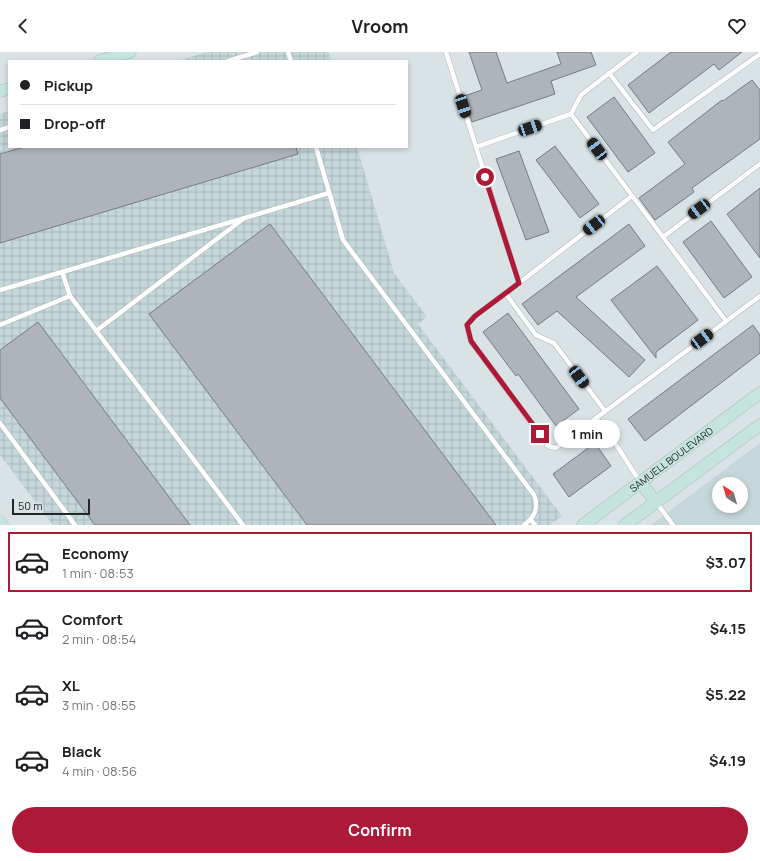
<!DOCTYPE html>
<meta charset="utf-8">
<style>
body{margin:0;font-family:Manrope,sans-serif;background:#f2f2f2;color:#202124;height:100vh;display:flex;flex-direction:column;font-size:15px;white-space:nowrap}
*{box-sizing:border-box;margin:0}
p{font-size:13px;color:#757577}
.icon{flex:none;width:22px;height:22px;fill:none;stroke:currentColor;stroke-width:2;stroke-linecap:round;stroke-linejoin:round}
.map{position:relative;height:473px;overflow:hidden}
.side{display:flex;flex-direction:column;background:#fff;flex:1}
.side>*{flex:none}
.hud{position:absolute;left:8px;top:8px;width:400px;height:88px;border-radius:0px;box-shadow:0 2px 6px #0003;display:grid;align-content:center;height:88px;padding:0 12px;background:#fff}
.needle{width:26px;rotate:323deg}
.tools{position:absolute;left:712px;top:425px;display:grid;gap:8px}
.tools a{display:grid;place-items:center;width:36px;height:36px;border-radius:50%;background:#fff;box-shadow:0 2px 6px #0003;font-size:20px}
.scale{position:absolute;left:12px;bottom:10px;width:78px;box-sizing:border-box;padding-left:4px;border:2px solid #232727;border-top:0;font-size:11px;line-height:14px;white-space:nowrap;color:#232727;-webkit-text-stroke:3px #d9e2e4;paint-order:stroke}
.end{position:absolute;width:18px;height:18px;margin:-9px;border:5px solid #ae1938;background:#fff;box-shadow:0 0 0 2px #fff}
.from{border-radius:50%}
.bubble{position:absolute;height:28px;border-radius:14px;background:#fff;box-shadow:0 2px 6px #0003;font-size:13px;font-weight:700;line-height:28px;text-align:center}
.car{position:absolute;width:12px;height:24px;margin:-12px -6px;border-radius:5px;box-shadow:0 0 3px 1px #0007;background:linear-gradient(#222 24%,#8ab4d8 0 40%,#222 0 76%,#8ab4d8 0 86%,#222 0)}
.hud b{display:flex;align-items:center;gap:14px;height:38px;font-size:15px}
.hud b+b{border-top:1px solid #e0e0e0}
.hud i{width:10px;height:10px;background:#202124}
ul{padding:7px 0 0;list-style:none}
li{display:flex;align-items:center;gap:12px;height:60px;margin:0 8px 6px;padding:0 4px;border:2px solid transparent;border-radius:0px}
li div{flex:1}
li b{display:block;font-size:15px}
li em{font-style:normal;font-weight:700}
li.selected{border-color:#ae1938}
li>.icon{width:36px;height:36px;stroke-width:1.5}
.primary-button{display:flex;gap:8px;margin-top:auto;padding:8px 12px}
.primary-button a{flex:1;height:46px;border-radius:24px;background:#ae1938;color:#fff;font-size:16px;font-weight:700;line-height:46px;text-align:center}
header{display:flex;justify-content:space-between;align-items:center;height:52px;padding:0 12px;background:#fff;font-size:18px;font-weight:700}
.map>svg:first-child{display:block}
.built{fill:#c5d7da;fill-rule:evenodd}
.industrial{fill:url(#industrial-grid)}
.building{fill:#aeb4b9;stroke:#777d82}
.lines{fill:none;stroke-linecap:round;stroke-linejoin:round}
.service-casing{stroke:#b0b8ba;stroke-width:5.5}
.secondary-casing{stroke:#b0b8ba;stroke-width:13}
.service{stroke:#fff;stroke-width:4.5}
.secondary{stroke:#c5e4de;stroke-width:12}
.route{stroke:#ae1938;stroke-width:5}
.labels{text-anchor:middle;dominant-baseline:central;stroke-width:3;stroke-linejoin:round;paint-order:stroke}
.street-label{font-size:10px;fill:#232727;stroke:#d9e2e4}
</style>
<header><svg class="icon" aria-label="back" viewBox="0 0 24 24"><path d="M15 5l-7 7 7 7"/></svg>Vroom<svg class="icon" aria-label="heart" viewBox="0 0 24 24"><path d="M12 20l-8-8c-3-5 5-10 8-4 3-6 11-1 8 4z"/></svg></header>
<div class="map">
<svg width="760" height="473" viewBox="0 0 760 473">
<defs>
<pattern id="industrial-grid" width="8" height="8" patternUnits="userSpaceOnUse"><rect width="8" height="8" fill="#c5d7da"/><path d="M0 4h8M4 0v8" fill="none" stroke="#a9b9bb"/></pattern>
</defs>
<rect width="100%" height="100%" fill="#d9e2e4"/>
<path class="built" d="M760,391v82h-109zM719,432h22v22h-22z"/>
<g class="industrial">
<path d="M207,0h122l2,9h-154z"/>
<path d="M9,59v36h348l37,126 33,44 -9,7 144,192 -12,9h-497l-53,-70v-341z"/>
</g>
<g class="building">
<path d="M469,0h27l11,31 54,-19 -4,-12h34l5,13 -45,16 4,13 -83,28 -8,-26 18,-6z"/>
<path d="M671,0h71l-23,18 -5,-6 -65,49 -21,-28z"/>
<path d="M752,28l8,10v49l-68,49 2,4 -39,28 -16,-22 46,-34 -17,-22 54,-42 1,1z"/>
<path d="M614,45l41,56 -27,19 -41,-55z"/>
<path d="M555,94l44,58 -19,14 -44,-58z"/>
<path d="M24,95h272l2,7 -298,89v-89z"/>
<path d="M519,99l30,81 -23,8 -30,-81z"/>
<path d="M760,136v70l-33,-44z"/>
<path d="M711,169l41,56 -28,21 -41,-56z"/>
<path d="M270,172l226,301h-189l-158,-211z"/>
<path d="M629,172l16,22 -69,51 69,63 -16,17 -72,-66 -19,14 -16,-21z"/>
<path d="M657,214l41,54 -42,32v6l-45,-58z"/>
<path d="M508,261l71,96 -23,17 -38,-52 -2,2 -33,-44z"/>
<path d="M38,270l152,203h-95l-95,-127v-48z"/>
<path d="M753,273l7,10v18l-115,88 -17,-22z"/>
<path d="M595,391l16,23 -42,31 -16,-23z"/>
</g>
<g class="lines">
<g class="service-casing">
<g id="service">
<path d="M288,0l3,9"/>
<path d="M446,0l73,231 -44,33 -8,9 4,16 77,105 8,2 204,-152"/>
<path d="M228,9l29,-9"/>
<path d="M609,21l44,57 107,-76"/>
<path d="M571,62l10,-19 56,-43"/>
<path d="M0,78l9,-3"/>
<path d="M316,95l27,93 191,255c5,13 1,22 -10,30"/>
<path d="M476,95l95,-33 92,123 97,-73"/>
<path d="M663,185l63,84"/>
<path d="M519,231l113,-87"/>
<path d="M0,238l62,-18"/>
<path d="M505,241l31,42 18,8 51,68"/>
<path d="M70,244l-8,-24 267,-79"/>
<path d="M0,273l70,-29 173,229"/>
<path d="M96,279l147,-112"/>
<path d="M596,366l19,25 25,39"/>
<path d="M0,371l75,102"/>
<path d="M656,450l17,23"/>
<path d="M531,468l4,5"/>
</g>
</g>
<g class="secondary-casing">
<g id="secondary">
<path d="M100,9l30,-9"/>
<path d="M0,39l9,-2"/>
<path d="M640,430l16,20"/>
<path d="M0,470l2,3"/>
<path id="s1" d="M583,473l177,-132"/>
<path d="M625,473l135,-100"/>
</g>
</g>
<use href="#service" class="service"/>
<use href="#secondary" class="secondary"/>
</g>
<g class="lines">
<path class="route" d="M485,125l34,106 -44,33 -8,9 4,16 69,93"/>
</g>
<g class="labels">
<g class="street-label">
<text stroke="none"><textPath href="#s1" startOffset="110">SAMUELL BOULEVARD</textPath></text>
</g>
</g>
</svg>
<div class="tools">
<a><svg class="needle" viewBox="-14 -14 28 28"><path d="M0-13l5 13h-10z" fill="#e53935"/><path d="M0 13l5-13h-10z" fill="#757577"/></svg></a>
</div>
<div class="scale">50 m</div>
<i class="end from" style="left:485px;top:125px"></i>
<i class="end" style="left:540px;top:382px"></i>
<div class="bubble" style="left:554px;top:368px;width:66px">1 min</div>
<i class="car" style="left:463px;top:54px;rotate:162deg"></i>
<i class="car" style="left:530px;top:76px;rotate:71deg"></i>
<i class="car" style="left:597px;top:97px;rotate:323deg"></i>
<i class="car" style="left:699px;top:157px;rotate:233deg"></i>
<i class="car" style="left:594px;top:173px;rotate:232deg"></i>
<i class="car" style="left:702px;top:287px;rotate:54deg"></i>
<i class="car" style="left:579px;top:325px;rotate:143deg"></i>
<div class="hud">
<b><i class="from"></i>Pickup</b>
<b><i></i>Drop-off</b>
</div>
</div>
<section class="side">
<ul>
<li class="selected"><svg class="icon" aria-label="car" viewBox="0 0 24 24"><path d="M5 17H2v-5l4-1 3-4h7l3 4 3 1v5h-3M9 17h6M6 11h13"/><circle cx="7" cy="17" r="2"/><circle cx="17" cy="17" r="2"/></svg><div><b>Economy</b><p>1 min · 08:53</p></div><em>$3.07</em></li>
<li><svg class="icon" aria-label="car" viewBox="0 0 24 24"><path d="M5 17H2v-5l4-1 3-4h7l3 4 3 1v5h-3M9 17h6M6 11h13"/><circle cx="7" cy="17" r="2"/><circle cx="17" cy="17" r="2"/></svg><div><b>Comfort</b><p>2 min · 08:54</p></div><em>$4.15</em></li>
<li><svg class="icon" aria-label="car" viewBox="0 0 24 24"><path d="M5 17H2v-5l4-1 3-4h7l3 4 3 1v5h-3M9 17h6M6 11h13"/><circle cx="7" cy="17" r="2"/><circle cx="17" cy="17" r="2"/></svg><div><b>XL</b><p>3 min · 08:55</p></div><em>$5.22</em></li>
<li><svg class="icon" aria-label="car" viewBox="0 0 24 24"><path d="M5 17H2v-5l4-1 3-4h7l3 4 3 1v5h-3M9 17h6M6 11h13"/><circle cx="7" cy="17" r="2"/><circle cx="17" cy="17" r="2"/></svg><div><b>Black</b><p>4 min · 08:56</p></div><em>$4.19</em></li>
</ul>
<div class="primary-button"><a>Confirm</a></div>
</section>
